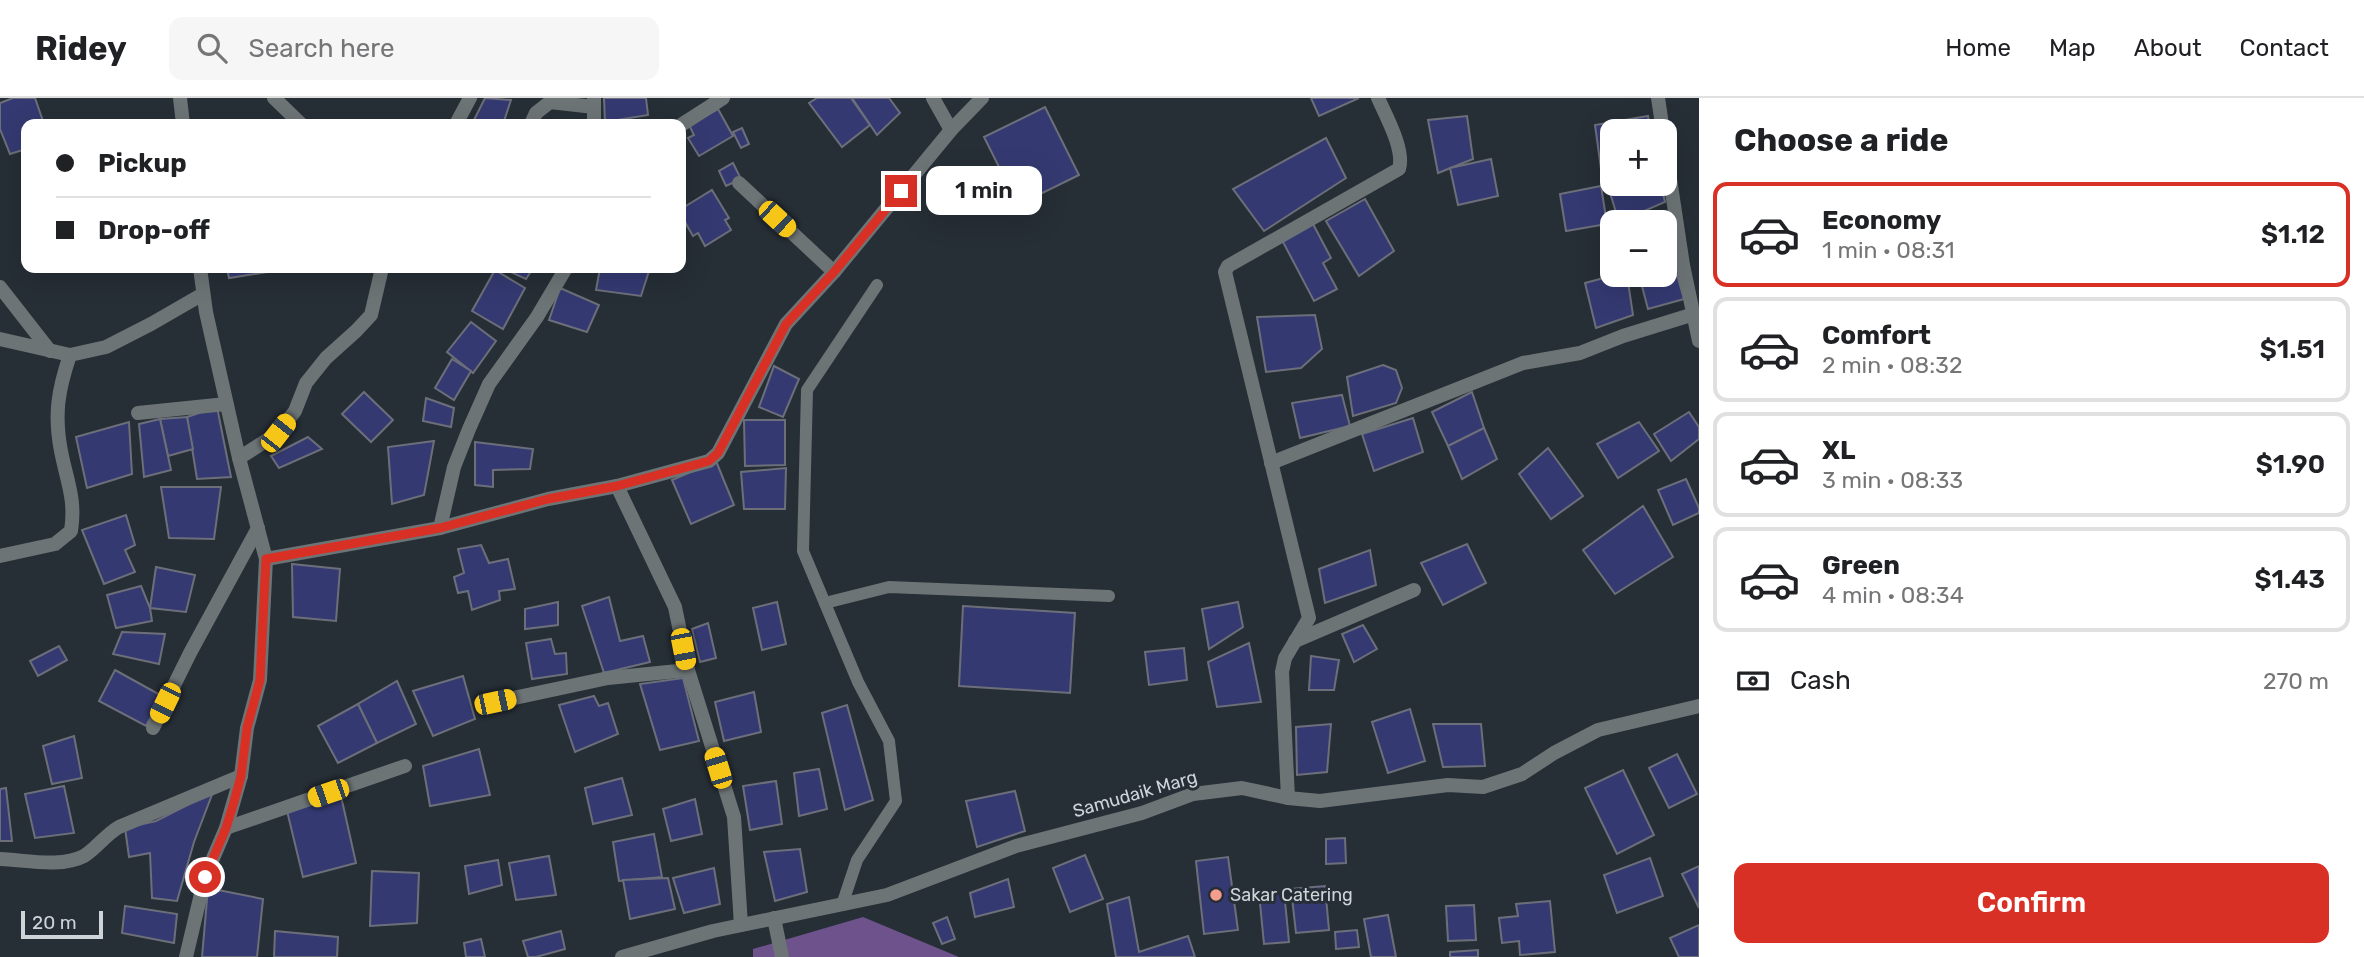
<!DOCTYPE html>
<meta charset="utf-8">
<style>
body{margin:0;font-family:Rubik,sans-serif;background:#f6f6f6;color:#202124;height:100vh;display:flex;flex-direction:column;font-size:26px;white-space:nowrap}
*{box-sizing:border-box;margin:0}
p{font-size:23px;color:#757577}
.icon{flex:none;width:38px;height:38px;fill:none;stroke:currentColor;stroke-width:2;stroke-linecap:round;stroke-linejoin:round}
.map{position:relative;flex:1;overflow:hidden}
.details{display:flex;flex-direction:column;background:#fff;width:665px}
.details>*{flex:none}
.guide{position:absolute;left:21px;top:21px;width:665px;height:154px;border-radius:14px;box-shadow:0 7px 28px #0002;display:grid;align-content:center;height:154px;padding:0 35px;background:#fff}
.fabs{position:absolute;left:1600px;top:21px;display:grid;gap:14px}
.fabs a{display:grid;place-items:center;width:77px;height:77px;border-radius:14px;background:#fff;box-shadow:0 7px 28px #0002;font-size:35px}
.scale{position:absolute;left:21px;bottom:18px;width:82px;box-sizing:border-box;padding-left:7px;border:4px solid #cfd4d9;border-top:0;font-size:19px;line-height:24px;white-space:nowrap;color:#cfd4d9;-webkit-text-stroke:5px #262e36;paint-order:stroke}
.end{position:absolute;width:32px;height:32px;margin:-16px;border:9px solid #d93025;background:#fff;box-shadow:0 0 0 4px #fff}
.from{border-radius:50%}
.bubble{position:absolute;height:49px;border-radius:14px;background:#fff;box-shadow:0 7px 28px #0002;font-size:23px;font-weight:600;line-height:49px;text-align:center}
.car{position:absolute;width:21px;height:42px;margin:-21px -10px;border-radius:9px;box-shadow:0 0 5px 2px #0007;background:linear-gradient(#f5c518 24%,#345 0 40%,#f5c518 0 76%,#345 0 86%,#f5c518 0)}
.guide b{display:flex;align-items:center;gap:24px;height:66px;font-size:26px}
.guide b+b{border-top:2px solid #e0e0e0}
.guide i{width:18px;height:18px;background:#202124}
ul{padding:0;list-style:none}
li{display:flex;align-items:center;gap:21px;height:105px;margin:0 14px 10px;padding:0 21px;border:4px solid #e0e0e0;border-radius:14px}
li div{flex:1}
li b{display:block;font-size:26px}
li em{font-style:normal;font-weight:600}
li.current{border-color:#d93025}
li>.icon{width:63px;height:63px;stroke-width:1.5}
h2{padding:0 35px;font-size:32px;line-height:84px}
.pay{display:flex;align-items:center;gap:18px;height:77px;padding:0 35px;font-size:26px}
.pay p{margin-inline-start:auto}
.cta{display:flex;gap:14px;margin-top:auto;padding:14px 35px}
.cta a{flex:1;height:80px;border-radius:14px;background:#d93025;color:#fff;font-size:28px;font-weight:600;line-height:80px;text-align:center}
header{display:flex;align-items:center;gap:42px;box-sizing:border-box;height:98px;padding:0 35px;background:#fff;border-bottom:2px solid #e0e0e0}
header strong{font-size:33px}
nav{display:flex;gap:38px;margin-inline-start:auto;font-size:24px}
.search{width:490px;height:63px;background:#f6f6f6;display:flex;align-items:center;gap:18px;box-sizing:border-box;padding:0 24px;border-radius:14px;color:#757577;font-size:26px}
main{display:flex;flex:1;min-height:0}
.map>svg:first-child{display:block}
.forest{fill:#6d528c}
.building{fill:#343a71;stroke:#6c6f7a;stroke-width:2}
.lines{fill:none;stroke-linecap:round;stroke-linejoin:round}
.service{stroke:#6d7476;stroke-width:12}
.minor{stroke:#6d7476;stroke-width:14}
.route{stroke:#d93025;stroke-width:9}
.poi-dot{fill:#f59d8f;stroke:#262e36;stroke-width:2.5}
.labels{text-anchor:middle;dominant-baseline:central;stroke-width:6;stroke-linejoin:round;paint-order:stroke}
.street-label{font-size:18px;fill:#cfd4d9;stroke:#262e36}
.poi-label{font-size:18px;fill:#cfd4d9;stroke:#262e36;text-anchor:start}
</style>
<header>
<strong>Ridey</strong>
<div class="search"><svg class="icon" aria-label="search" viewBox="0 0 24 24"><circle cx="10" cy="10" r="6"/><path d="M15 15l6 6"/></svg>Search here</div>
<nav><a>Home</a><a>Map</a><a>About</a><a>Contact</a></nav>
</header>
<main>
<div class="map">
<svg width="1699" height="859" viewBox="0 0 1699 859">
<rect width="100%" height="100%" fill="#262e36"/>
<path class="forest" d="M863,819l96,40h-206v-8z"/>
<g class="building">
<path d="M13,0h22l9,26h-18v25l-16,5 -10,-25v-26z"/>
<path d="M485,0l26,2 -8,24h-31z"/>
<path d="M604,0h42l2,17 -43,7z"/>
<path d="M817,0h34l19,27 -28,22 -33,-44z"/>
<path d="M852,0h37l11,15 -23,22z"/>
<path d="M1311,0h48l-40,18z"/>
<path d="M1045,9l34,68 -61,30 -34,-68z"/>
<path d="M718,11l15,27 -34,20 -11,-18 6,-3 -5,-10z"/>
<path d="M1467,18l6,43 -35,14 -10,-53z"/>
<path d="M1648,18l2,15h-38v43l-10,2 -7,-51z"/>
<path d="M742,30l7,16 -8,4 -8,-16z"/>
<path d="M1326,40l20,40 -82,53 -31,-42z"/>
<path d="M1491,61l7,37 -40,9 -8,-37z"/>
<path d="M733,65l8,16 -15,7 -7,-15z"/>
<path d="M1612,84v2h49l4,18 -46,20 -12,-39z"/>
<path d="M1601,88l6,38 -41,7 -6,-37z"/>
<path d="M712,92l17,28 -4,2 6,10 -26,16 -7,-13 -5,3 -12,-21v-6z"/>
<path d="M1365,101l29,52 -35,25 -33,-55z"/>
<path d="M1313,126l18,34 -8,5 14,26 -23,12 -32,-61z"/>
<path d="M1673,163l11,38 -36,10 -9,-34h25v-11z"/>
<path d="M227,170h40l1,4 -39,6z"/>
<path d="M502,170h31l-7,11z"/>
<path d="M600,170h50l-9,28 -45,-6z"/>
<path d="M495,172l30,18 -22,41 -31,-18z"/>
<path d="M1615,177h12l6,40 -37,13 -11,-45z"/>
<path d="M560,190l39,17 -12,27 -38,-12z"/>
<path d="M1315,217l7,34 -21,19 -35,4 -9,-55z"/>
<path d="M471,224l25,19 -23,32 -26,-21z"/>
<path d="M452,261l19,12 -17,29 -19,-12z"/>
<path d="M1383,267l13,5 6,18 -6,15 -43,13 -6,-39z"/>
<path d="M774,268l25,13 -16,38 -24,-10z"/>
<path d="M364,294l29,28 -22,22 -29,-28z"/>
<path d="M1472,294l12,36 -36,18 -16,-34z"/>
<path d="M1342,297l8,31 -50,12 -8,-35z"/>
<path d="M426,300l28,10 -3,19 -28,-6z"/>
<path d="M217,309l14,70 -34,2 -10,-62z"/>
<path d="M1689,314l10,15v12l-28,22 -17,-27z"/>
<path d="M187,319l6,32 -25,7 -8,-37z"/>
<path d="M1413,320l10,34 -49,19 -12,-37z"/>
<path d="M160,321l11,51 -27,7 -5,-53z"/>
<path d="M744,322h41v45l-40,1z"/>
<path d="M129,324l3,52 -45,14 -11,-51z"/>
<path d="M1639,324l20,29 -41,27 -21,-34z"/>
<path d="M1484,330l13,31 -35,20 -14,-33z"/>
<path d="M308,339l14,12 -43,19 -8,-12z"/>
<path d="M434,343l-10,54 -32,9 -4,-57z"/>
<path d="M475,344l58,7 -3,20 -37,1v17l-18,-2z"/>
<path d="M1548,350l35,48 -32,23 -32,-45z"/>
<path d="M716,363l18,44 -43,19 -19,-44z"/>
<path d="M786,370l-1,41h-41l-3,-37z"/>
<path d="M1686,381l13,29v5l-26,12 -15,-35z"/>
<path d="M161,389h60l-7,52 -45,-1z"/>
<path d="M1643,408l30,51 -58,37 -32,-44z"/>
<path d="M126,417l9,30 -10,5 10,22 -31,12 -22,-54z"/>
<path d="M1467,446l19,39 -43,22 -22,-42z"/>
<path d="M481,447l8,18 19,-4 7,30 -16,2 1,9 -28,10 -4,-19 -10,2 -4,-16 10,-4 -6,-24z"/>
<path d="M1370,452l6,35 -51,18 -6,-34z"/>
<path d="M292,466l48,5 -4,52 -43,-4z"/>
<path d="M156,469l39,8 -9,37 -36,-4z"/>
<path d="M141,488l9,22 2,13 -36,7 -9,-33z"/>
<path d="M609,499l11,44 23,-5 7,26 -46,11 -22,-67z"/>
<path d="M558,504v23l-33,4v-20z"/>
<path d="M777,504l9,42 -24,6 -9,-42z"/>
<path d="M1238,504l5,25 -34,22 -7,-40z"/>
<path d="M963,508l112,7 -5,80 -111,-7z"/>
<path d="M708,525l8,35 -16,4 -8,-33z"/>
<path d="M1363,527l14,24 -23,13 -12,-28z"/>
<path d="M122,534l43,2 -6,30 -46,-10z"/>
<path d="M551,541l4,15 11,-1 1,21 -35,5 -6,-36z"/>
<path d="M1249,545l12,59 -44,5 -9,-45z"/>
<path d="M59,548l8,14 -29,16 -8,-15z"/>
<path d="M1184,550l3,32 -38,5 -4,-33z"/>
<path d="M1311,558l28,4 -5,30h-25z"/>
<path d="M115,572l47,26 -16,30 -47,-25z"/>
<path d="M463,578l12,43 -42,17 -20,-45z"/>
<path d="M683,580l16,63 -39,9 -20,-66z"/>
<path d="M397,583l19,43 -39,19 -19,-39z"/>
<path d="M754,594l7,40 -37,9 -9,-39z"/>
<path d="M594,598l5,10 9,-3 10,31 -43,18 -16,-47z"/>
<path d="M358,606l19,39 -39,20 -20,-37z"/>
<path d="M847,607l26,95 -28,10 -23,-97z"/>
<path d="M1410,611l15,52 -37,12 -16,-51z"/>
<path d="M1331,626l-4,48 -30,3 -1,-48z"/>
<path d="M1433,626h48l4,42 -42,1z"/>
<path d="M74,638l8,42 -30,6 -9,-38z"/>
<path d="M479,651l11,46 -60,11 -7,-40z"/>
<path d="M1677,656l20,40 -28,14 -20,-40z"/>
<path d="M819,671l8,40 -28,7 -5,-43z"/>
<path d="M1623,672l31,65 -37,19 -32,-66z"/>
<path d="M622,680l10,37 -39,9 -8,-36z"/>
<path d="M776,683l6,43 -32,6 -7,-44z"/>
<path d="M64,688l10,47 -39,5 -10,-44z"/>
<path d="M6,690l6,53h-12v-52z"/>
<path d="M1015,693l10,40 -48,16 -11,-46z"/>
<path d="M213,694l-19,50 -17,59 -25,-3 -2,-45 -21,4 -4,-29 31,-7z"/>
<path d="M341,698l15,67 -53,14 -16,-66z"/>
<path d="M695,701l7,35 -31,7 -8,-32z"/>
<path d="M654,736l8,43 -43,4 -6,-39z"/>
<path d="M1345,740l1,25 -20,1v-25z"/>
<path d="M800,751l7,43 -32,9 -11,-49z"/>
<path d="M1085,757l18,44 -33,13 -17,-44z"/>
<path d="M549,758l7,39 -40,5 -7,-37z"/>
<path d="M1228,759l10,73 -34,4 -8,-73z"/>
<path d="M1650,760l13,38 -46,17 -13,-38z"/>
<path d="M498,762l4,25 -33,9 -4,-28z"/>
<path d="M1699,768v42l-17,-34z"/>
<path d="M714,770l6,36 -36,9 -11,-35z"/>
<path d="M372,773l47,2 -2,50 -47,3z"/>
<path d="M668,780l7,31 -45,10 -7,-39z"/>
<path d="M1008,781l6,28 -39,10 -5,-24z"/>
<path d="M1325,788l4,44 -33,3 -5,-44z"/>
<path d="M208,790l55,11 -6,58h-55z"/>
<path d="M1284,793l5,51 -25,2 -5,-51z"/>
<path d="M1129,799l10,55 49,-16 7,21h-79l-9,-53z"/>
<path d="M1550,803l5,51 -35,3 -1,-14 -17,2 -3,-25 19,-2 -2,-12z"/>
<path d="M1474,807l2,35 -28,1 -2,-35z"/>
<path d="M125,808l52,8 -3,29 -52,-10z"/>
<path d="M1388,817l8,42h-25l-7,-38z"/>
<path d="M947,819l8,22 -13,5 -9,-21z"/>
<path d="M1699,827v32h-20l-9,-19z"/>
<path d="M1357,832l2,17 -23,2 -1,-17z"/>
<path d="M275,833l63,6 -1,20h-63z"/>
<path d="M561,833l4,18 -29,8h-8l-5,-16z"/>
<path d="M481,841l4,18h-19l-2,-14z"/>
<path d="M1478,852v7h-28v-5z"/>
</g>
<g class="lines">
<g class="service">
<path d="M825,505l64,-16 220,9"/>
<path d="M842,807l15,-45 39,-59 -7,-60 -31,-59 -55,-131 4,-161 70,-105"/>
</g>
<g class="minor">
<path d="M180,0l3,26"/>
<path d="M274,0l27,26"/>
<path d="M933,0l18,32"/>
<path d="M1658,0l5,33"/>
<path d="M456,26l14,-26"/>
<path d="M531,26l5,-11 14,-11 44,5"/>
<path d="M594,26v-26"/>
<path d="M681,27l42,-27"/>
<path d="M1664,41l19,126 16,76"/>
<path d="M739,85l95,89"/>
<path d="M0,189l50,64"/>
<path d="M0,241l70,16"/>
<path d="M138,315l88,-9"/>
<path d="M239,360l39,-25 17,-22 11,-28 20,-25 30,-27 15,-16 11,-47"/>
<path d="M1271,365l252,-100 57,-10 43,-17 71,-22"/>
<path d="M617,388l58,121 13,63 46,147 7,108"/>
<path d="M440,430l14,-61 15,-38 20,-45 48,-67 29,-49"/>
<path d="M0,458l55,-12 16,-13c5,-32 -4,-49 -10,-80 -7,-36 -3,-61 9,-96l36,-8 45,-23 52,-30"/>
<path d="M266,461l174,-31 108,-29 69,-13 92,-25 9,-8 68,-129 48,-52 117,-142 31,-32"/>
<path d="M1295,543l119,-51"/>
<path d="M495,604l113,-24 80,-8"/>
<path d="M153,630l37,-75 68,-125"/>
<path d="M1288,700l-6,-126 3,-14 24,-40 -84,-346 3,-6 171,-97c6,-19 -13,-53 -21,-71"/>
<path d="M226,730l179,-62"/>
<path d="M0,761c26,1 61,9 84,-3 12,-7 21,-21 35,-29l122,-51"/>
<path d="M774,820l8,39"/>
<path d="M186,859l19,-80 21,-49 15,-52 6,-48 13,-48 6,-121 -27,-101 -33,-146 -6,-44"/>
<path d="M622,859l91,-26 174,-36 129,-49 126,-33 51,-19 49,-6 46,10 32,3 128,-16 35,2 39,-13 32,-21 44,-23 101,-24"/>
</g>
</g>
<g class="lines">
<path class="route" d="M205,779l21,-49 8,-26 7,-26 6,-48 13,-48 6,-121 174,-31 108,-29 69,-13 92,-25 9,-8 68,-129 48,-52 67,-81"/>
</g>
<circle class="poi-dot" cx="1216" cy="797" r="7"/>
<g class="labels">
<g class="street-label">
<text transform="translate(1135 696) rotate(-16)">Samudaik Marg</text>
</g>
<g class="poi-label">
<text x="1230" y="797">Sakar Catering</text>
</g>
</g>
</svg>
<div class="fabs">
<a>+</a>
<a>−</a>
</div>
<div class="scale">20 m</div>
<i class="end from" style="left:205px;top:779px"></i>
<i class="end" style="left:901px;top:93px"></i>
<div class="bubble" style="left:926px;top:68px;width:116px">1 min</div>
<i class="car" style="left:777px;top:121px;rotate:133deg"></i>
<i class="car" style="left:278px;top:335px;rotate:38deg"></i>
<i class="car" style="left:683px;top:551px;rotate:169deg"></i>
<i class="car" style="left:495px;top:604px;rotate:78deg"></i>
<i class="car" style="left:165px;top:605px;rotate:206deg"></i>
<i class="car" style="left:718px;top:670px;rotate:343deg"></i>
<i class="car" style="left:328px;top:695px;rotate:251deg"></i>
<div class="guide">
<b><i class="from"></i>Pickup</b>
<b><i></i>Drop-off</b>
</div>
</div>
<section class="details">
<h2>Choose a ride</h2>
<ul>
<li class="current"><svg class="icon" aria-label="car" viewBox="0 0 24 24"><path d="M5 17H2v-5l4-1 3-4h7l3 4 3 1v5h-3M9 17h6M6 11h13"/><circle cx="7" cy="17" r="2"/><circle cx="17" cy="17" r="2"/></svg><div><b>Economy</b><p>1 min · 08:31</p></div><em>$1.12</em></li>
<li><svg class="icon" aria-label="car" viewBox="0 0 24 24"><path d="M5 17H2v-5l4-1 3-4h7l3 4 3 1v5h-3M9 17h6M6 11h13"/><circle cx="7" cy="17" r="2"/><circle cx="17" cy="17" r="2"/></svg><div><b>Comfort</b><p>2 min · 08:32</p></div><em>$1.51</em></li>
<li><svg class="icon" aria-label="car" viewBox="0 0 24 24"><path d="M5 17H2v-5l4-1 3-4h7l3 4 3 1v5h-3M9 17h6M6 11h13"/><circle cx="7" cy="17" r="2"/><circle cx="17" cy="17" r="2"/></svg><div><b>XL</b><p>3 min · 08:33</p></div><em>$1.90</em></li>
<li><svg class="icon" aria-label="car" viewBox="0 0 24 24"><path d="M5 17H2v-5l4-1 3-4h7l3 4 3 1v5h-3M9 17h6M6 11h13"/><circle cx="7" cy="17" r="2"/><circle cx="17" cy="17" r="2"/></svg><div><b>Green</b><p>4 min · 08:34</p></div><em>$1.43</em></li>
</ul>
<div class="pay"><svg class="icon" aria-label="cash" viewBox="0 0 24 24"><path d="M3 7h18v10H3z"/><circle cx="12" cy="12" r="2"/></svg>Cash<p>270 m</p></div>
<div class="cta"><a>Confirm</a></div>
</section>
</main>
